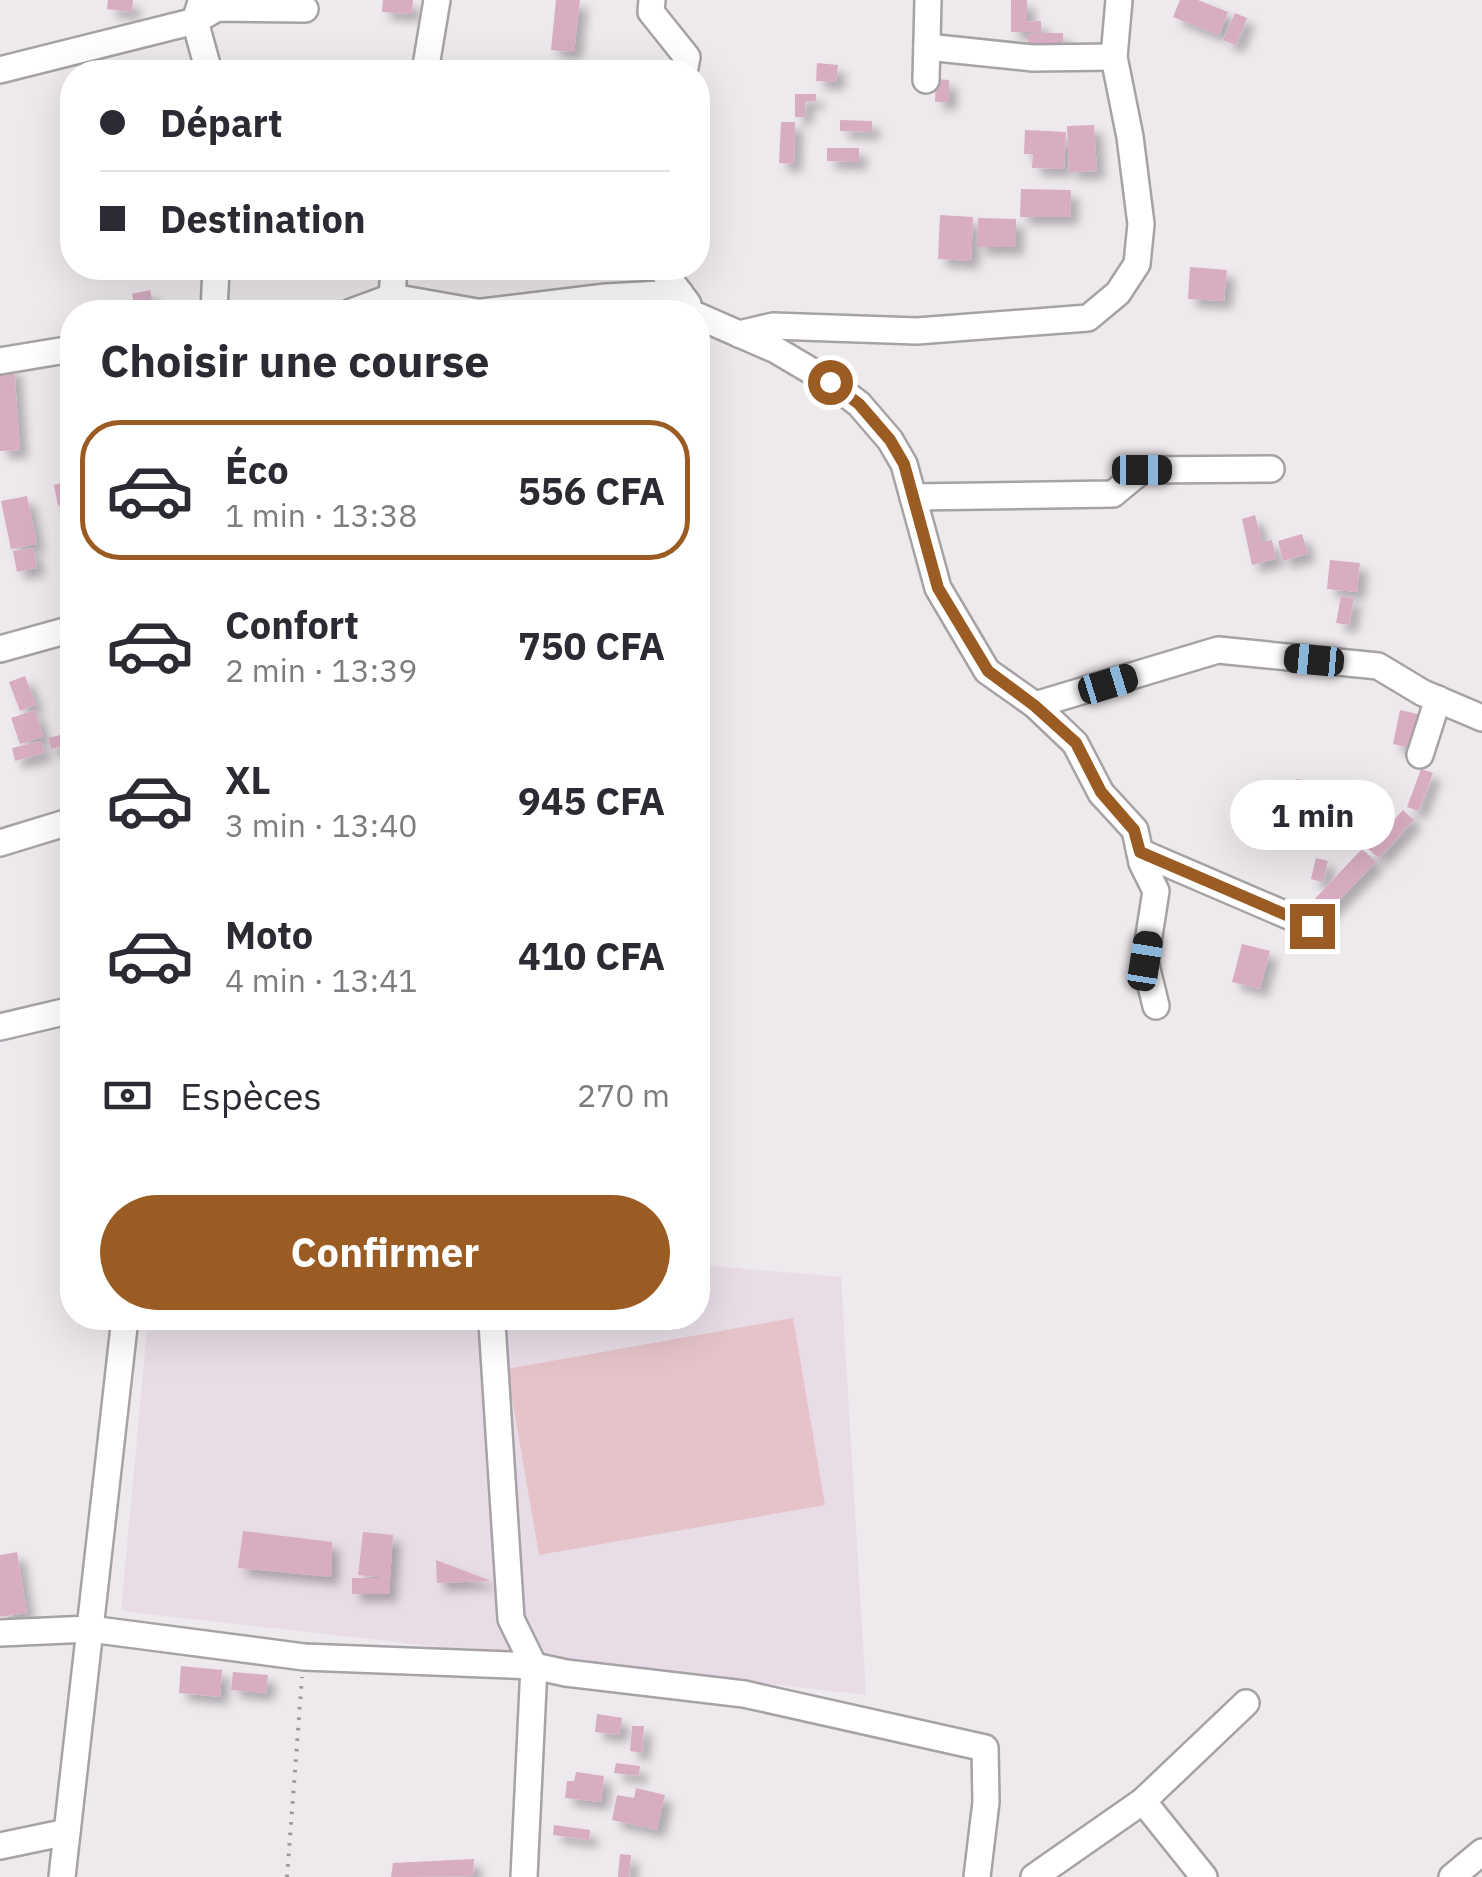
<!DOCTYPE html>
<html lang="fr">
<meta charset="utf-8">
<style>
body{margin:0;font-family:"IBM Plex Sans",sans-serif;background:#f7f7f7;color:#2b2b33;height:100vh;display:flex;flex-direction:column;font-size:38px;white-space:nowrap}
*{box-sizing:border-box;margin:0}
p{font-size:32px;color:#7c7c81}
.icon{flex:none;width:55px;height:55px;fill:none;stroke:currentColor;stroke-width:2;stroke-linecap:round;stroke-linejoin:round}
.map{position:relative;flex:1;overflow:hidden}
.drawer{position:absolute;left:60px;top:300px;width:650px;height:1030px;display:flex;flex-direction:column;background:#fff;border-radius:40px;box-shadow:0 10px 40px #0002}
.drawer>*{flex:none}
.hud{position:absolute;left:60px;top:60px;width:650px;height:220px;border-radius:40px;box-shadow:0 10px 40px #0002;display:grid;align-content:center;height:220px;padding:0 40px;background:#fff}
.end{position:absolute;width:45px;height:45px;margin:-22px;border:12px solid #9b5c23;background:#fff;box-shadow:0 0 0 5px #fff}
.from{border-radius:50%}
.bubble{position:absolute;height:70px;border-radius:35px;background:#fff;box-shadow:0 10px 40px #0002;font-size:32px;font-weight:800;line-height:70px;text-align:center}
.car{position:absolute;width:30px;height:60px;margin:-30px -15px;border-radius:12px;box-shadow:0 0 8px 2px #0007;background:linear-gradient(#222 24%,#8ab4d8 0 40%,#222 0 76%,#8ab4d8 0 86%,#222 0)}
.hud b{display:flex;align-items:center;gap:35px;height:95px;font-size:38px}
.hud b+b{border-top:2px solid #e1e1e2}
.hud i{width:25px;height:25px;background:#2b2b33}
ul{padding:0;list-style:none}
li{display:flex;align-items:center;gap:30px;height:140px;margin:0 20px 15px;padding:0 20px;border:5px solid transparent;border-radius:40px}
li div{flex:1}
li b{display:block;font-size:38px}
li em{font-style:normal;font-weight:800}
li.current{border-color:#9b5c23}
li>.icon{width:90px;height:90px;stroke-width:1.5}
h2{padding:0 40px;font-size:45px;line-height:120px}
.pay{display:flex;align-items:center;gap:25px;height:110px;padding:0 40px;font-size:38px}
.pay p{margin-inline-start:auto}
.button{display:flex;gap:20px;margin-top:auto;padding:20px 40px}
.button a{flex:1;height:115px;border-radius:60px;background:#9b5c23;color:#fff;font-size:40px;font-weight:800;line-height:115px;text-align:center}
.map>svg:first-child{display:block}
.built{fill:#e8dde7}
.green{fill:#e5c3c9}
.building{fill:#d8adc2;filter:url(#shadow)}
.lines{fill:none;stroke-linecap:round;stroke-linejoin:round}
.minor-casing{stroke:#a6a2a6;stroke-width:30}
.path{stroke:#9b979a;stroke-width:4;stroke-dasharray:2.5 8;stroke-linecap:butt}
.minor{stroke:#fff;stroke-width:25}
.route{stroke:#9b5c23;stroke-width:12}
</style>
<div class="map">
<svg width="1482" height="1877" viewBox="0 0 1482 1877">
<defs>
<filter id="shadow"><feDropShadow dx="8" dy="8" stdDeviation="5" flood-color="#0004"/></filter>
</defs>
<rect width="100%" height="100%" fill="#eee9ed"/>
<path class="built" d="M698,1265l143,12 25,418 -745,-84 27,-293h550z"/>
<path class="green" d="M793,1318l32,187 -286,50 -32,-186z"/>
<g class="building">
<path d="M108,0h25l-1,12 -25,-3z"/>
<path d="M383,0h30l-1,14 -30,-2z"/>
<path d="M556,0h24l-6,52 -23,-2z"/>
<path d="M1011,0h16v22l14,-1v11h-30z"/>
<path d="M1180,0h18l30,12 -9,23 -46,-18z"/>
<path d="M1235,13l12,5 -11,27 -13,-5z"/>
<path d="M1028,33h35v18l-35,1z"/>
<path d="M817,63l21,2 -2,17 -20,-1z"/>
<path d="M936,79l13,1v22h-14z"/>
<path d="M795,94h21v7l-11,1v15h-10z"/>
<path d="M840,120l32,1v11l-32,-1z"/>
<path d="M781,122h14l-1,42 -15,-1z"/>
<path d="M1094,125l3,46 -28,1 -2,-46z"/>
<path d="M1025,130l41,2 -2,37 -32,-1 1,-14h-9z"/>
<path d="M827,148h32v14l-32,-1z"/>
<path d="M1021,189l50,1 -1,27h-50z"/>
<path d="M940,215l33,2 -2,44 -33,-2z"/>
<path d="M978,218l38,1v28h-39z"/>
<path d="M1190,267l37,3 -3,31 -36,-2z"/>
<path d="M150,290l4,19 -18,3 -4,-18z"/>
<path d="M14,366l6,84 -20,1v-84z"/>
<path d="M72,480v23l-14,3 -4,-21z"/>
<path d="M27,496l10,48 -26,5 -10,-48z"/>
<path d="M1255,515l7,27 10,-2 4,19 -24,6 -10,-46z"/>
<path d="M1302,534l6,20 -25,7 -5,-20z"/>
<path d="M33,548l4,20 -20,4 -4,-21z"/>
<path d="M1330,560l30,3 -3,29 -30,-3z"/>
<path d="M1341,596l13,2 -5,27 -13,-2z"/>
<path d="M25,676l11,29 -16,6 -11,-29z"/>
<path d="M35,710l8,27 -23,7 -9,-26z"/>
<path d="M1400,710l18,4 -8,34 -17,-4z"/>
<path d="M72,732v12l-21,5 -3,-11z"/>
<path d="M41,741l3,12 -29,8 -3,-13z"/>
<path d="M1421,769l12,4 -14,38 -12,-4z"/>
<path d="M1296,779l38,7 -6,34 -38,-7z"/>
<path d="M1403,810l11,10 -35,38 -11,-9z"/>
<path d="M1362,849l14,13 -53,55 -14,-12z"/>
<path d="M1316,858l12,3 -5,21 -12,-3z"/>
<path d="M1242,944l28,7 -10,38 -28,-7z"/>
<path d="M243,1531l89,11 -1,35 -93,-9z"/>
<path d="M363,1532l30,3 -4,59h-37v-16h37l-31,-3z"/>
<path d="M17,1552l10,61 -27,4v-62z"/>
<path d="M436,1560l55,21 -54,2z"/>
<path d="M181,1666l41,4 -2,27 -41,-4z"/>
<path d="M233,1672l35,3 -2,18 -35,-3z"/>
<path d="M597,1714l25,4 -3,17 -24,-3z"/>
<path d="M632,1726h12l-2,27 -12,-2z"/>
<path d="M616,1763l24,3 -1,10 -25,-3z"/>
<path d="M576,1772l28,4 -3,26 -36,-4 2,-17h7z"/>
<path d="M636,1788l29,7 -8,35 -45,-10 5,-25 17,3z"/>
<path d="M554,1825l36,5 -1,10 -36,-5z"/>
<path d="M620,1854l11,1 -2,22h-11z"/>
<path d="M474,1859l-1,17 -82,1 2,-14z"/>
</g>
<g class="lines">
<g class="minor-casing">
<g id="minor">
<path d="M652,0l-1,12 36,45 -3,15"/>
<path d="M200,5l-5,16 14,51"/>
<path d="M927,47l106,11 81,-1"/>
<path d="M0,70l195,-49 22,-13 88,1"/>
<path d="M425,72l12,-72"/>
<path d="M926,80l2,-80"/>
<path d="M661,268l27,36"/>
<path d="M392,297l2,-29"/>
<path d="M214,312l2,-44"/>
<path d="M351,312l41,-15 85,15"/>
<path d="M482,312l124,-15 74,-4"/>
<path d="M698,316l78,34 54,32 29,22 31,36 14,24 34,124 49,83 48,34 40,38 26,50 34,37 7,33 14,28 -11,70 11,45"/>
<path d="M739,334l34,-8 144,5 171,-13 30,-25 19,-29 4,-40 -11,-87 -16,-80 5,-57"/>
<path d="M0,361l72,-12"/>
<path d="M913,497l200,-3 29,-24 129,-1"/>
<path d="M0,649l72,-20"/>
<path d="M1035,705l183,-55 160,16 45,27 59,25"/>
<path d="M1420,755l18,-56"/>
<path d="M0,843l72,-22"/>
<path d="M1140,852l172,74"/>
<path d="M0,1027l72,-17"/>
<path d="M492,1323l19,296 23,47 -10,211"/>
<path d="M0,1633l90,-4 214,28 230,9 32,7 178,21 241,54 1,54 -9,75"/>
<path d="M1143,1801l61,76"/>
<path d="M0,1846l67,-14"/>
<path d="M62,1877l63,-559"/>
<path d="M1034,1877l109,-76 103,-98"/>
<path d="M1452,1877l30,-25"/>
</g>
</g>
<path class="path" d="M287,1877l15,-200"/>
<use href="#minor" class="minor"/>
</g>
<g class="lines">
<path class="route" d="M830,382l29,22 31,36 14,24 34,124 50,83 47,35 41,37 25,49 33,38 6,22 172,74"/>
</g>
</svg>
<i class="end from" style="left:830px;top:382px"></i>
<i class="end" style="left:1312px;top:926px"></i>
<div class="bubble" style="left:1230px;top:780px;width:165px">1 min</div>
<i class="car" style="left:1142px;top:470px;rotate:90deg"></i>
<i class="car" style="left:1314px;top:660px;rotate:275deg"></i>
<i class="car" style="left:1108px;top:684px;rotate:73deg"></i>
<i class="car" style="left:1145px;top:961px;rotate:9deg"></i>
<div class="hud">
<b><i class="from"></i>Départ</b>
<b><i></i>Destination</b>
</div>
<section class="drawer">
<h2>Choisir une course</h2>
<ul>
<li class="current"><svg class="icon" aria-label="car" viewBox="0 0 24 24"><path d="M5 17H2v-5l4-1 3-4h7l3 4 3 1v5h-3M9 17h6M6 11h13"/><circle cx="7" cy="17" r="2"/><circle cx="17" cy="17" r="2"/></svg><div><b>Éco</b><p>1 min · 13:38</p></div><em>556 CFA</em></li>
<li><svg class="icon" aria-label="car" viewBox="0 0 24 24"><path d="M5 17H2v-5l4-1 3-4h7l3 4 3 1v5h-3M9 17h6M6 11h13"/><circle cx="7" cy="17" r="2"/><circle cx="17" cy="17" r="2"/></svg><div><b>Confort</b><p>2 min · 13:39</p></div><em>750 CFA</em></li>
<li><svg class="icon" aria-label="car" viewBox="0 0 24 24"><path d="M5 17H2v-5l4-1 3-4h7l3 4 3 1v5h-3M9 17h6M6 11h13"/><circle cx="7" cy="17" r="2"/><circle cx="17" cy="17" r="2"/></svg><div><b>XL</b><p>3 min · 13:40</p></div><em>945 CFA</em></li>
<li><svg class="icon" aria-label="car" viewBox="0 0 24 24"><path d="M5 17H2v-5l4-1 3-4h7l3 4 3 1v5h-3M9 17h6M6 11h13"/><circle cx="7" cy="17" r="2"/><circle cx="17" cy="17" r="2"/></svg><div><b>Moto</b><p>4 min · 13:41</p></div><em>410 CFA</em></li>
</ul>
<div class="pay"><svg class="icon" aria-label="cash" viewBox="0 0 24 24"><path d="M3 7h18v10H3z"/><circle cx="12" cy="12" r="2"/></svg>Espèces<p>270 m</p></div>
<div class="button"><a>Confirmer</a></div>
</section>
</div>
